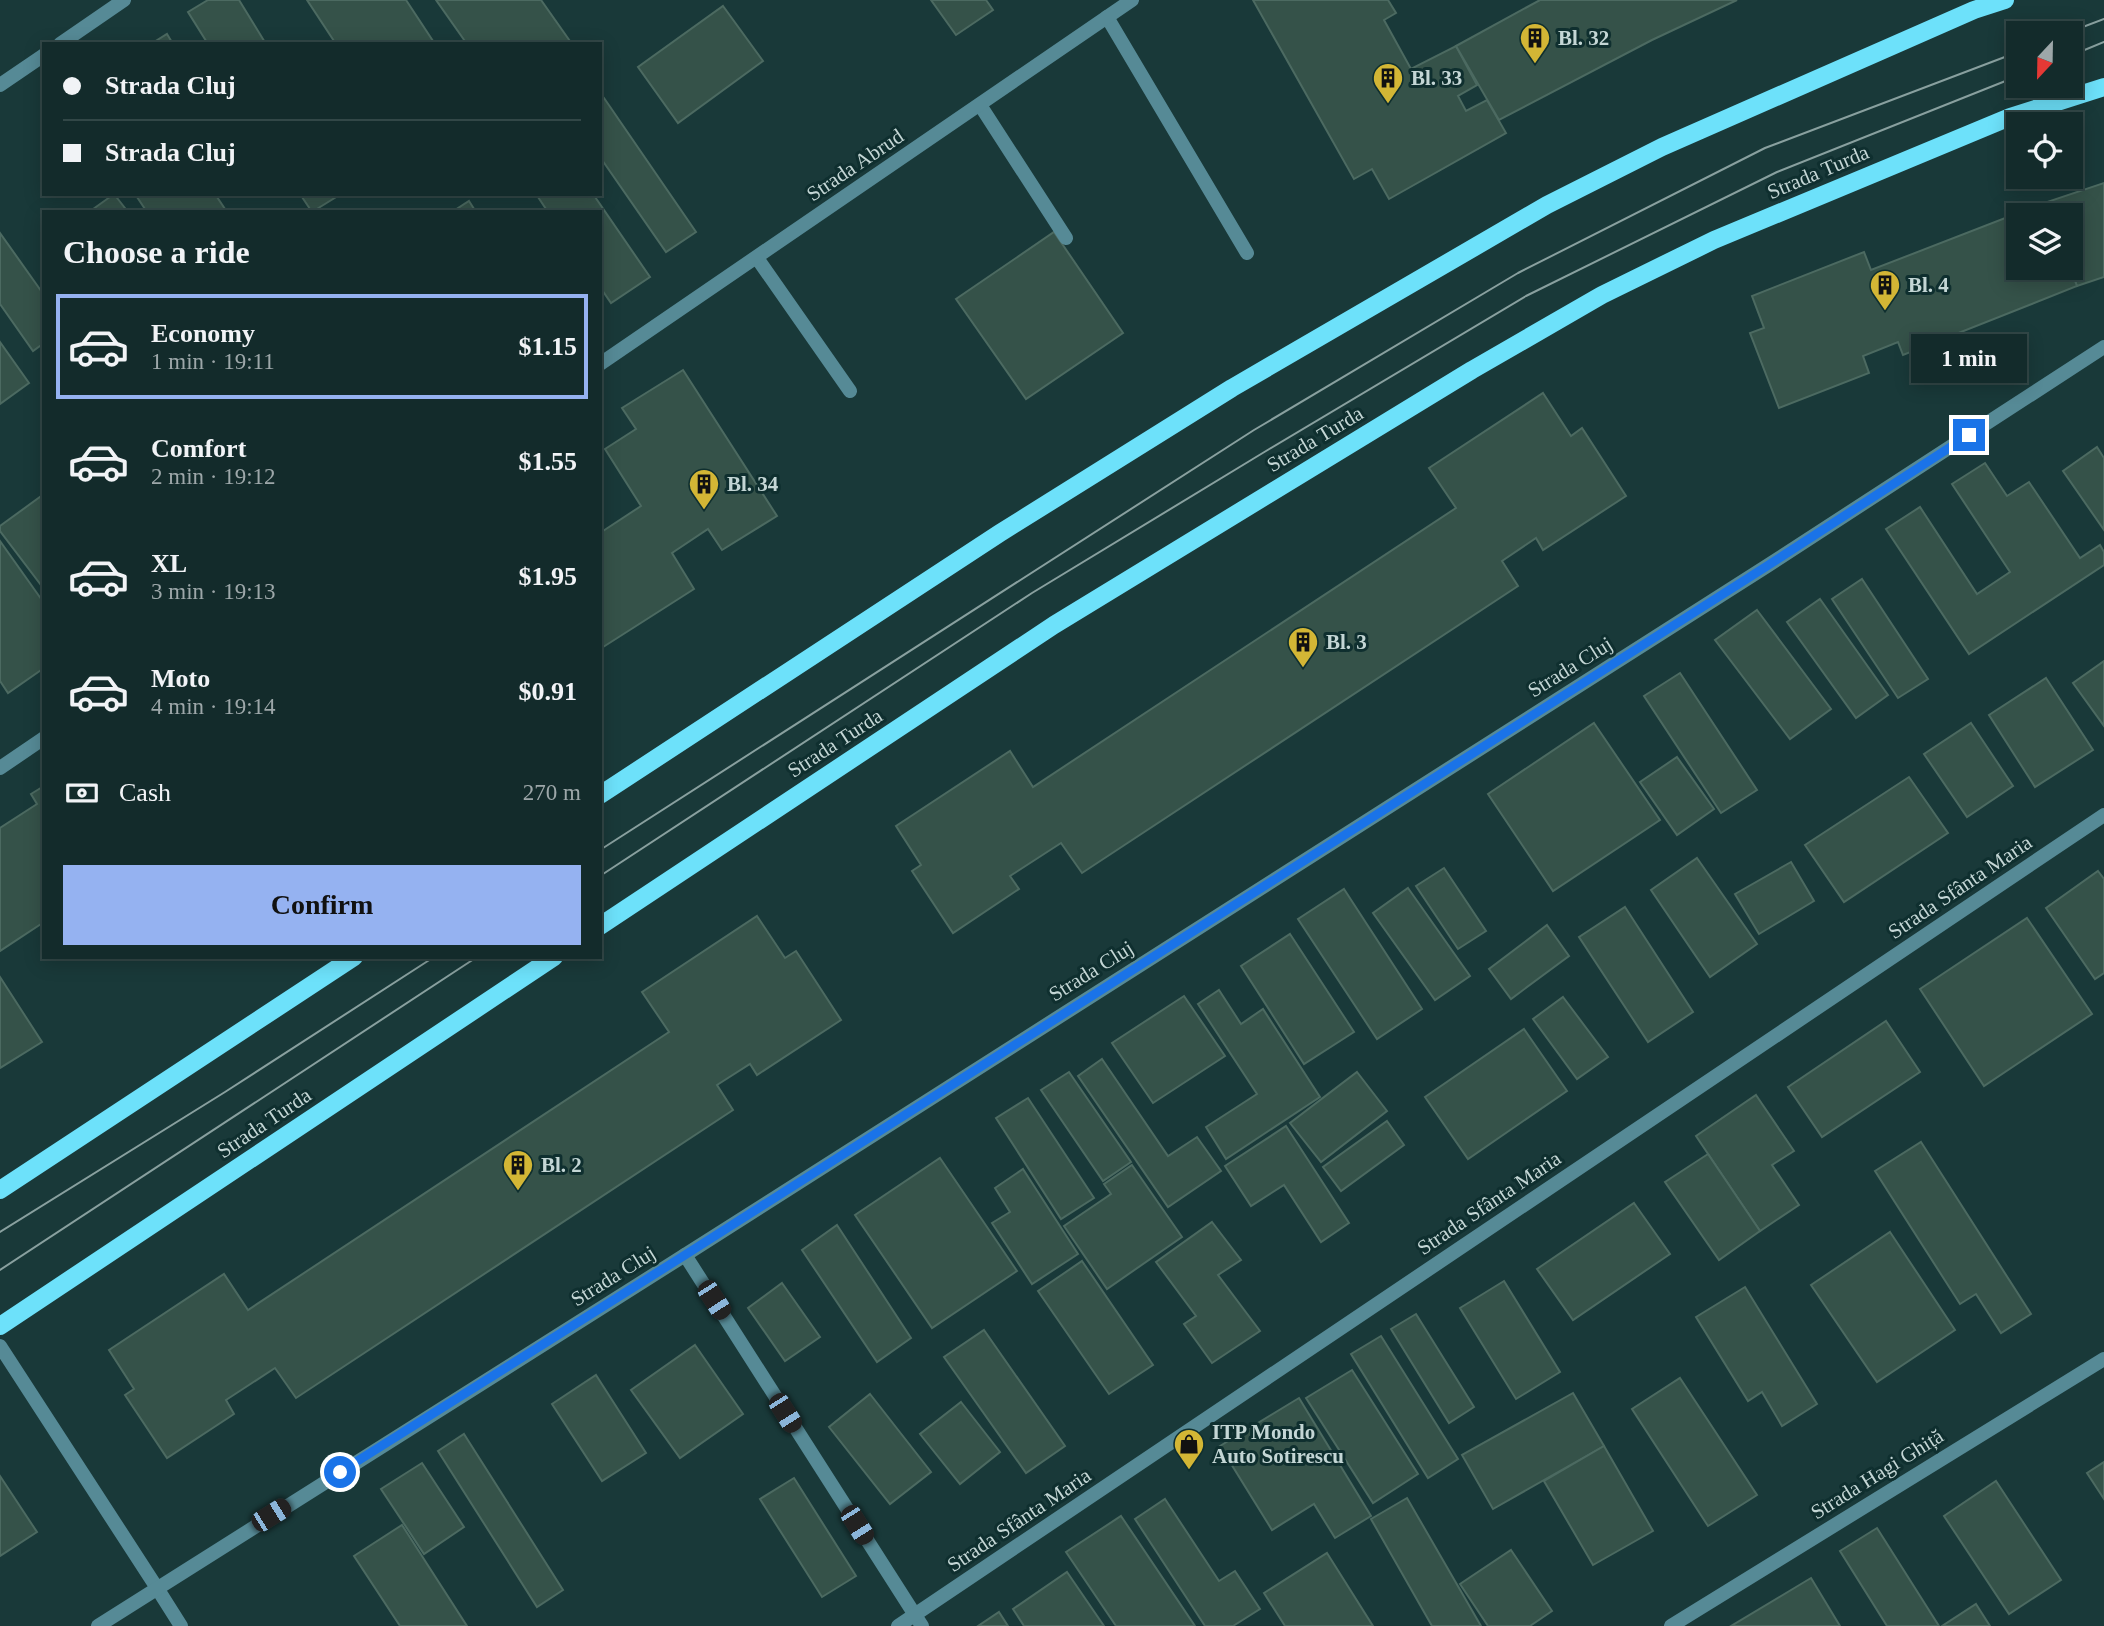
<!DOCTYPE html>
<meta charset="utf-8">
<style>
body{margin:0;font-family:"Times New Roman",serif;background:#203737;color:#f1f3f6;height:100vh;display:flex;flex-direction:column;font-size:26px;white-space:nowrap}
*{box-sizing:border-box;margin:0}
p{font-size:23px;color:#9da7a9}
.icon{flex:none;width:38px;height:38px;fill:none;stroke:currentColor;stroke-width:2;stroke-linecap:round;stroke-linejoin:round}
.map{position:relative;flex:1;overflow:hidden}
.details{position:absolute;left:42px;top:210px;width:560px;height:749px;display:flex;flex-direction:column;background:#132b2b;border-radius:0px;box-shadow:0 4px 18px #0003,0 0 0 2px #324747}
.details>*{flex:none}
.banner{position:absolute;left:42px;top:42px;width:560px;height:154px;border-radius:0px;box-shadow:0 4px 18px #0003,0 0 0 2px #324747;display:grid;align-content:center;height:154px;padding:0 21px;background:#132b2b}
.needle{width:46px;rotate:202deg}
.controls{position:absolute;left:2006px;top:21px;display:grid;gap:14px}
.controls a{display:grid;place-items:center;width:77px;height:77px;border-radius:0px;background:#132b2b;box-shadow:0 4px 18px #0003,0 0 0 2px #324747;font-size:35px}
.end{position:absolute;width:32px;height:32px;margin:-16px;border:9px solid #1a73e8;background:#fff;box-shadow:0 0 0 4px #fff}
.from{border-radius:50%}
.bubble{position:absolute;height:49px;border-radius:0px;background:#132b2b;box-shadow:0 4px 18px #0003,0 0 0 2px #324747;font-size:23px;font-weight:700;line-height:49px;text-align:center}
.car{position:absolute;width:21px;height:42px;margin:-21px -10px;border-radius:9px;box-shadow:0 0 5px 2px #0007;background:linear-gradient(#222 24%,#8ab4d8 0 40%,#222 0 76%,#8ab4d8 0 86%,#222 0)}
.banner b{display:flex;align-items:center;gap:24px;height:66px;font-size:26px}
.banner b+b{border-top:2px solid #324747}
.banner i{width:18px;height:18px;background:#f1f3f6}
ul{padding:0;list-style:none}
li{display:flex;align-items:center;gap:21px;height:105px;margin:0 14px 10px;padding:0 7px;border:4px solid transparent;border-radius:0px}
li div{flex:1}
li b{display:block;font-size:26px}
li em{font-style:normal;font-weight:700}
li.on{border-color:#95b2f1}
li>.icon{width:63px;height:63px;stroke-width:1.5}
h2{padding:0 21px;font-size:32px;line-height:84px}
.pay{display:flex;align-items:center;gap:18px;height:77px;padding:0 21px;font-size:26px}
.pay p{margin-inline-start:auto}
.cta{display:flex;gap:14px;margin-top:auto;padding:14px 21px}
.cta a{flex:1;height:80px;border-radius:0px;background:#95b2f1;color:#111;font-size:28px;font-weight:700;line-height:80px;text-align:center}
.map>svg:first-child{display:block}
.building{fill:#355249;stroke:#4c6a61;stroke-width:2}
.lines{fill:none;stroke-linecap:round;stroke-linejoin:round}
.lane{stroke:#568a96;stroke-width:14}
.street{stroke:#568a96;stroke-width:14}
.primary{stroke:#6de1fa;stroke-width:18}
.tram{stroke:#89a09f;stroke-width:2}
.route{stroke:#1a73e8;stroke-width:9}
.labels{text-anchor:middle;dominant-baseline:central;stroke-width:6;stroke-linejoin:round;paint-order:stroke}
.poi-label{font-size:21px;font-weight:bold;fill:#c4d6d5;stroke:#0f2f2f;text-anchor:start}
.street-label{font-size:21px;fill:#c4d6d5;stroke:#0f2f2f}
</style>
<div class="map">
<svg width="2104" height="1626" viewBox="0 0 2104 1626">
<rect width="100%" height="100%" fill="#193939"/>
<g class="building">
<path d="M208,0h31l27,44h-58l-20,-32z"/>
<path d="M307,0h99l29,44h-99z"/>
<path d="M436,0h105l31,44h-105z"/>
<path d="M931,0h55l7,10 -37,25z"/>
<path d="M1253,0h135l8,13 -12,7 27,49 45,-23 21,39 -19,11 8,15 21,-11 19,33 -117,66 -17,-30 -18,10z"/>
<path d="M1540,0h197l-85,40 -153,80 -43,-74z"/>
<path d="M723,6l40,55 -85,62 -40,-56z"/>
<path d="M167,34l6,10h-22z"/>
<path d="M604,98l92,134 -30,20 -66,-95v-57z"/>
<path d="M2104,183v94l-27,9 -7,-18v-53h-21l-5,-12z"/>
<path d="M114,194l14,18h-39z"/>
<path d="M135,194h80l12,18h-80z"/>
<path d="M300,194h41l-29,18z"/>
<path d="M536,194h57l57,83 -39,26 -11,-16v-75h-52z"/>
<path d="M469,201l7,11h-24z"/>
<path d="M2044,203l5,12h-31v53h52l7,18 -174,69 -5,-13 -35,14 6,17 -90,35 -29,-75 14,-5 -12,-32 112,-44 7,18z"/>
<path d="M1054,232l69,101 -97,66 -70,-100z"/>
<path d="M0,233l44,62v48l-11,8 -33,-47z"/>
<path d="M0,342l29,41 -29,21z"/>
<path d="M683,370l94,146 -55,34 -14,-21 -36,24 22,36 -94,60v-116l41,-27 -36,-57 31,-20 -14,-21z"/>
<path d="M1543,393l28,43 11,-8 44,68 -83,54 -7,-12 -34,23 16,25 -436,287 -21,-30 -51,33 9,13 -66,44 -41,-62 9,-6 -25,-39 114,-75 23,36 423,-279 -27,-40z"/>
<path d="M2097,447l7,11v72l-41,-59z"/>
<path d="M1985,463l22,33 22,-14 51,76 20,-13 4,7v13l-135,89 -83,-125 34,-22 57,87 33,-22 -58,-88z"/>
<path d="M44,494v95l-44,-58v-5z"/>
<path d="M0,541l44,62v65l-36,25 -8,-12z"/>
<path d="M1862,579l66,100 -30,19 -66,-99z"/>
<path d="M1820,599l68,96 -32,23 -69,-96z"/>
<path d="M1757,610l74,99 -41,30 -75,-99z"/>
<path d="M2104,661v65l-31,-43z"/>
<path d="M1680,673l77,117 -36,23 -77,-117z"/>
<path d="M2046,678l47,72 -58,37 -46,-72z"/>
<path d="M1594,723l66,97 -107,71 -65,-97z"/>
<path d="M1971,723l42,63 -46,31 -43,-63z"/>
<path d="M1677,757l37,52 -37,26 -37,-53z"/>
<path d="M1909,777l39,56 -104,69 -39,-57z"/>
<path d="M44,786v136l-44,29v-123l37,-24 -6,-10z"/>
<path d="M1697,858l60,86 -47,33 -59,-87z"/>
<path d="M1791,862l23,39 -55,33 -24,-40z"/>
<path d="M1444,868l42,63 -28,18 -42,-63z"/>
<path d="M2098,871l6,8v94l-9,6 -49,-71z"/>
<path d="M1408,888l62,88 -35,24 -62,-87z"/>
<path d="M1344,889l78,120 -45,30 -79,-120z"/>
<path d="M1625,907l68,105 -45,30 -69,-105z"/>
<path d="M757,916l28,42 11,-7 45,69 -84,55 -7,-11 -33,21 16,25 -437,288 -21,-30 -49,32 8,14 -67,44 -42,-63 9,-6 -25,-39 115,-76 24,36 421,-278 -27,-40z"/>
<path d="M2027,918l65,96 -108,72 -64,-97z"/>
<path d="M1547,925l22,31 -58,43 -22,-30z"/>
<path d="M1290,934l64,98 -50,32 -63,-98z"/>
<path d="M0,977l42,65 -42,26z"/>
<path d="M1219,990l22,34 22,-15 57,88 -94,62 -20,-32 51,-33 -59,-90z"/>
<path d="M1184,996l41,60 -72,47 -41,-60z"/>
<path d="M1563,997l45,60 -31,22 -44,-60z"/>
<path d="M1886,1021l34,51 -98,65 -34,-50z"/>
<path d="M1524,1029l43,62 -99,68 -43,-62z"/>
<path d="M1102,1059l66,97 29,-19 24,34 -53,36 -90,-131z"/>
<path d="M1069,1072l62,90 -28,19 -62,-91z"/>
<path d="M1357,1072l30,39 -66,51 -31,-39z"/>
<path d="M1756,1095l38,56 -22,14 27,40 -39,26 -64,-95z"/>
<path d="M1028,1098l66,100 -33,21 -65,-101z"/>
<path d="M1387,1121l17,24 -63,46 -18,-24z"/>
<path d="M1286,1126l63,97 -28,19 -37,-57 -33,21 -26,-40z"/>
<path d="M1921,1142l110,172 -30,19 -25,-39 -16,10 -85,-133z"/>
<path d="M1708,1154l52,77 -41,29 -54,-78z"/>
<path d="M940,1158l77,113 -85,57 -77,-113z"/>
<path d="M1132,1165l50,72 -75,52 -43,-63 47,-32 -7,-10z"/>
<path d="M1023,1169l55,85 -46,30 -40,-61 18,-11 -15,-24z"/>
<path d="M1634,1203l36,51 -97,66 -36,-51z"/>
<path d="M1212,1222l29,38 -23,15 42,56 -48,32 -28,-39 12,-8 -40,-54z"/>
<path d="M837,1225l74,113 -34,24 -75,-112z"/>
<path d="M1890,1232l65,98 -78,52 -66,-97z"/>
<path d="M1082,1261l71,104 -44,29 -71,-103z"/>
<path d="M1504,1281l56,91 -44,27 -56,-91z"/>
<path d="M782,1283l38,54 -35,24 -37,-53z"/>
<path d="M1745,1287l72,117 -35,22 -20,-34 -14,9 -52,-84z"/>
<path d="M1416,1314l58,93 -25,16 -58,-94z"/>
<path d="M984,1330l81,116 -39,27 -82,-116z"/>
<path d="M1381,1336l77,123 -30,19 -77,-124z"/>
<path d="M695,1345l48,69 -63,44 -49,-68z"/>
<path d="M1352,1370l66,104 -45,29 -67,-105z"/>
<path d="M596,1375l50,78 -44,28 -50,-77z"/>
<path d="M1680,1378l77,117 -49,31 -76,-117z"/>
<path d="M1573,1393l31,53 -111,63 -31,-54z"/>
<path d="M870,1394l61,78 -41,32 -61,-77z"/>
<path d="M1299,1398l72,118 -36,22 -21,-34 -42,26 -52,-84z"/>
<path d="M961,1402l39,50 -40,32 -40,-50z"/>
<path d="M464,1434l99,156 -26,17 -99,-156z"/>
<path d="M1604,1446l49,85 -60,34 -49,-84z"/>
<path d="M2104,1462v37l-17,-26z"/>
<path d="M422,1463l42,64 -40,27 -43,-65z"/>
<path d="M0,1476l37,56 -37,24z"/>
<path d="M794,1478l62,98 -34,21 -62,-98z"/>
<path d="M1996,1481l65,99 -52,34 -65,-98z"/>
<path d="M1407,1498l74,128h-49l-61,-107z"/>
<path d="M1165,1499l54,82 16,-10 25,38 -27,17h-28l-70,-107z"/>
<path d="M1121,1516l74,110h-79l-50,-74z"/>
<path d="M402,1525l65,101h-67l-46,-70z"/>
<path d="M1877,1528l62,98h-52l-47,-75z"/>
<path d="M1511,1550l41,61 -22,15h-42l-28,-42z"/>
<path d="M1327,1553l46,73h-88l-21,-33z"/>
<path d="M1067,1572l37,54h-80l-11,-17z"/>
<path d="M1811,1578l29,48h-109z"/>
<path d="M1976,1604l14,22h-48z"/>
<path d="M999,1612l9,14h-30z"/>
</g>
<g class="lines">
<g class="lane">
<path d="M1107,17l140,236"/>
<path d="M980,105l86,133"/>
<path d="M757,258l93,133"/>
<path d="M157,1588l24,38"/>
</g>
<g class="street">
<path d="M60,44l64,-44"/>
<path d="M0,85l44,-30"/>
<path d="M600,364l532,-364"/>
<path d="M0,768l44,-30"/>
<path d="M685,1255l237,371"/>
<path d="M0,1346l157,242"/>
<path d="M98,1626l587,-371 1082,-689 337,-219"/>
<path d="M898,1626l1206,-811"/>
<path d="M1671,1626l433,-267"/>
</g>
<g class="primary">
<path d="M600,795l400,-262 232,-145 315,-183 115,-58 312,-137 31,-10"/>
<path d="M600,926l454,-301 418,-255 130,-75 112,-55 296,-123 94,-30"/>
<path d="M0,1190l354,-233"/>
<path d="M0,1326l554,-369"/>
</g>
<g class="tram">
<path d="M2067,33l37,-14"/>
<path d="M2070,56l34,-14"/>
<path d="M600,850l654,-420 264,-157 247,-125 253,-96"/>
<path d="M600,876l432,-283 234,-142 260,-155 251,-124 241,-96"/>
<path d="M0,1232l225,-140 209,-135"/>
<path d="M0,1270l477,-313"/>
</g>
</g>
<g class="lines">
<path class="route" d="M340,1472l345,-217 1082,-689 202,-131"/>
</g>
<defs>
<g id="building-pin" transform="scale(1.575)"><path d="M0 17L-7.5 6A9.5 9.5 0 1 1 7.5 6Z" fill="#d3b635" stroke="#0f2f2f"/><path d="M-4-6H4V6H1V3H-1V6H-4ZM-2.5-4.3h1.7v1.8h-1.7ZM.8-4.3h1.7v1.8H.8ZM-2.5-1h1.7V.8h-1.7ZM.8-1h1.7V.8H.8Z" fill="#111"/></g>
<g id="shop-pin" transform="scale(1.575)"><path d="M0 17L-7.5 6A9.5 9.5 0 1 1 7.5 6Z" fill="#d3b635" stroke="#0f2f2f"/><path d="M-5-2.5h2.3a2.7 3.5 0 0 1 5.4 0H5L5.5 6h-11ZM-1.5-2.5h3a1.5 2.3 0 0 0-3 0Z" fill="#111"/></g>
</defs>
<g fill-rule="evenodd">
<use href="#building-pin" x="1535" y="38"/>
<use href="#building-pin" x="1388" y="78"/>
<use href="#building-pin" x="1885" y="285"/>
<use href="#building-pin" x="704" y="484"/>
<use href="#building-pin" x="1303" y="642"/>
<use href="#building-pin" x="518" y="1165"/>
<use href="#shop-pin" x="1189" y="1444"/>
</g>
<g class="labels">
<g class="poi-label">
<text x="1558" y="38">Bl. 32</text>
<text x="1411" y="78">Bl. 33</text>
<text x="1908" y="285">Bl. 4</text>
<text x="727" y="484">Bl. 34</text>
<text x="1326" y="642">Bl. 3</text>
<text x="541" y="1165">Bl. 2</text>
<text x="1212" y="1432">ITP Mondo<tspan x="1212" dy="24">Auto Sotirescu</tspan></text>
</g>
<g class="street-label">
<text transform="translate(855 165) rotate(-34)">Strada Abrud</text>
<text transform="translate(1818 172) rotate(-23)">Strada Turda</text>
<text transform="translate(1315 439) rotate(-31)">Strada Turda</text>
<text transform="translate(1570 667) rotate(-32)">Strada Cluj</text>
<text transform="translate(835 743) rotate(-33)">Strada Turda</text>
<text transform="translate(1960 887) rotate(-34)">Strada Sfânta Maria</text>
<text transform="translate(1091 971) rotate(-32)">Strada Cluj</text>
<text transform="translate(264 1123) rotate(-34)">Strada Turda</text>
<text transform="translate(1489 1203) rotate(-34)">Strada Sfânta Maria</text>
<text transform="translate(613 1276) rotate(-32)">Strada Cluj</text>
<text transform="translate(1877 1474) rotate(-32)">Strada Hagi Ghiță</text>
<text transform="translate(1019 1520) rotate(-34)">Strada Sfânta Maria</text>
</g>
</g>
</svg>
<div class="controls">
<a><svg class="needle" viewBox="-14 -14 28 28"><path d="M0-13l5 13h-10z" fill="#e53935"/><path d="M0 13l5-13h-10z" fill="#9da7a9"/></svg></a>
<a><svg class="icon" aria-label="locate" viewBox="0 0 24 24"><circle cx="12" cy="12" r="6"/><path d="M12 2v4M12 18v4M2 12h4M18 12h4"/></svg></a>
<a><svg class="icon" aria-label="layers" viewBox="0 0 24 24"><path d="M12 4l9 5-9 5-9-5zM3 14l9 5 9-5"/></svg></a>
</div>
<i class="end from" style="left:340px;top:1472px"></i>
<i class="end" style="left:1969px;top:435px"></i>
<div class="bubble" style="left:1911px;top:334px;width:116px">1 min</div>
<i class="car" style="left:714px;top:1300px;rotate:147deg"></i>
<i class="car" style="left:785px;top:1413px;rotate:148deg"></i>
<i class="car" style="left:271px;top:1515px;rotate:58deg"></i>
<i class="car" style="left:857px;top:1525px;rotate:148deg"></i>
<div class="banner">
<b><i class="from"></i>Strada Cluj</b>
<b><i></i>Strada Cluj</b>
</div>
<section class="details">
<h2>Choose a ride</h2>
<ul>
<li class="on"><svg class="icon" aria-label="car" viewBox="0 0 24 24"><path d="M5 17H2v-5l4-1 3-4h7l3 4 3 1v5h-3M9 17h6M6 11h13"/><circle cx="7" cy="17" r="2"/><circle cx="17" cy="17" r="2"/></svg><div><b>Economy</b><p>1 min · 19:11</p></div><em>$1.15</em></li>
<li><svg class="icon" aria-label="car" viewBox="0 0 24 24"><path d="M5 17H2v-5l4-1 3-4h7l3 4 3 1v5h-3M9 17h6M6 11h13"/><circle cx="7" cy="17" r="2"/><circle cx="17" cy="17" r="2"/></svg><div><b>Comfort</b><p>2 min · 19:12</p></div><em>$1.55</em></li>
<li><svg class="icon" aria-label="car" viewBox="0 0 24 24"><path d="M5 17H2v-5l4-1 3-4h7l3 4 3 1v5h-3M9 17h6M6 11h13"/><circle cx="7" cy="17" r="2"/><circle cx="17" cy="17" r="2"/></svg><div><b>XL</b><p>3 min · 19:13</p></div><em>$1.95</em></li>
<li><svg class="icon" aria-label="car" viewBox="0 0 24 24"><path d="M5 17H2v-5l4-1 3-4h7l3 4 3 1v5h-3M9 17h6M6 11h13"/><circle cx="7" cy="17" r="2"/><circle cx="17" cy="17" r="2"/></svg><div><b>Moto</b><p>4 min · 19:14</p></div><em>$0.91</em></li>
</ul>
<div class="pay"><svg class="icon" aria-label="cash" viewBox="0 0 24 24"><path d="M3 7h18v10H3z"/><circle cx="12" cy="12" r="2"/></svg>Cash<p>270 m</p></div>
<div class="cta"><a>Confirm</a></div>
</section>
</div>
